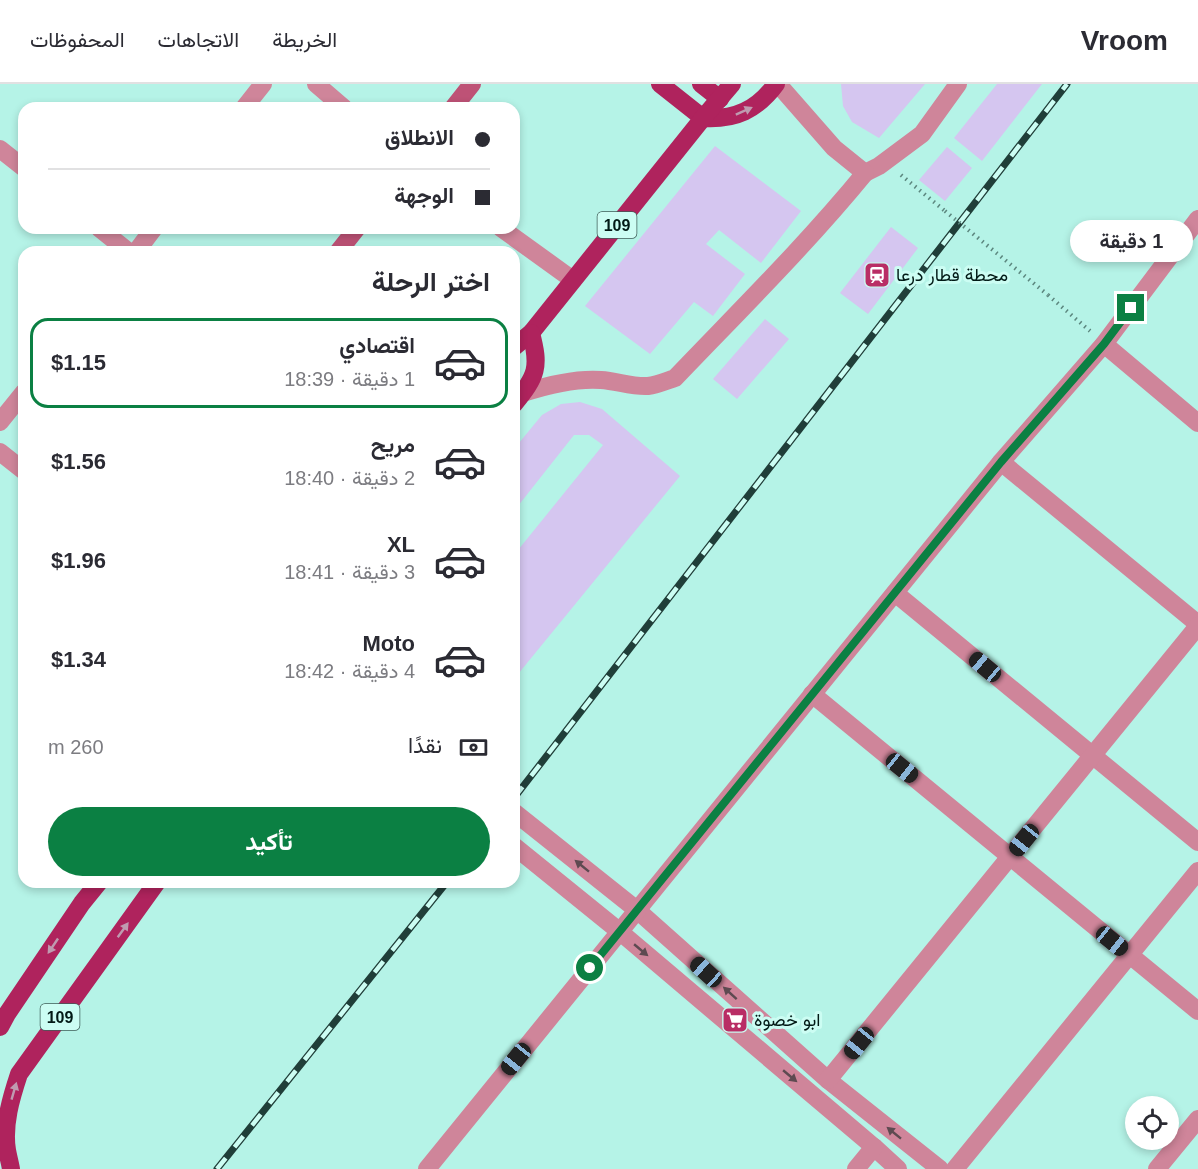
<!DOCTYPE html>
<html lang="ar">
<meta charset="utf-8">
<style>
body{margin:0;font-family:Helvetica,Vazirmatn,sans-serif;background:#f2f2f3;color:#2b2b33;direction:rtl;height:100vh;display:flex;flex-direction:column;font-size:22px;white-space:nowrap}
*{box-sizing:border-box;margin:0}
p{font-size:20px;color:#7c7c81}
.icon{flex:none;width:33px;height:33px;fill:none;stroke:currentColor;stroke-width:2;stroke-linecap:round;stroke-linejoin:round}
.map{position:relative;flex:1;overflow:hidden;direction:ltr}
.side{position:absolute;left:18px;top:162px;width:502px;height:642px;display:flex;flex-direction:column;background:#fff;border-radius:18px;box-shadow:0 3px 9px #0003;direction:rtl}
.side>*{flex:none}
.guide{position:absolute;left:18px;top:18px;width:502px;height:132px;border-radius:18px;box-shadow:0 3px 9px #0003;direction:rtl;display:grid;align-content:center;height:132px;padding:0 30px;background:#fff}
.controls{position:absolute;left:1125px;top:1012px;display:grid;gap:12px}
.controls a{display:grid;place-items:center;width:54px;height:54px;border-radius:50%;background:#fff;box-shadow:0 3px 9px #0003;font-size:30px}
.end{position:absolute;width:27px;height:27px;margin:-14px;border:8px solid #0b8043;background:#fff;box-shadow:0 0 0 3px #fff}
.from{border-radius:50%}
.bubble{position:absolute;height:42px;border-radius:21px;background:#fff;box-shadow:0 3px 9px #0003;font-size:20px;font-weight:700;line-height:42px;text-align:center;direction:rtl}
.car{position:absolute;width:18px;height:36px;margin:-18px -9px;border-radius:8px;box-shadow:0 0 4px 2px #0007;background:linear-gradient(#222 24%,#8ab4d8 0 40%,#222 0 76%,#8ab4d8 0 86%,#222 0)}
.guide b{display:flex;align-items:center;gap:21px;height:57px;font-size:22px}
.guide b+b{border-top:2px solid #e1e1e2}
.guide i{width:15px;height:15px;background:#2b2b33}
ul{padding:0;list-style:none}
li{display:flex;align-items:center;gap:18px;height:90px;margin:0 12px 9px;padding:0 18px;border:3px solid transparent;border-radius:18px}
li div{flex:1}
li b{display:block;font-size:22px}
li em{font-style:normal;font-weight:700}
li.selected{border-color:#0b8043}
li>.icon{width:54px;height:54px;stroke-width:1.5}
h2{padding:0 30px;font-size:27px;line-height:72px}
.pay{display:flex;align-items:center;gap:15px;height:66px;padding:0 30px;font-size:22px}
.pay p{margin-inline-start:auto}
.cta{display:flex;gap:12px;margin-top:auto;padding:12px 30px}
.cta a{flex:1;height:69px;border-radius:36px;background:#0b8043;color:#fff;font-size:24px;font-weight:700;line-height:69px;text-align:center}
header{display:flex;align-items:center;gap:36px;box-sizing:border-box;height:84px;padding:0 30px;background:#fff;border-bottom:2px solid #e1e1e2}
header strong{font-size:28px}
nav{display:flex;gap:33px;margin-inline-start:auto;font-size:21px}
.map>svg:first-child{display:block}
.building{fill:#d5c6f0}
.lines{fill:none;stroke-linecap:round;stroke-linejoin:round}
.path{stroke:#5c877f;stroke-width:4;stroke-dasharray:1.5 4.5;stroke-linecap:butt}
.street{stroke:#cf859a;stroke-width:18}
.secondary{stroke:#be5276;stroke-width:18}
.primary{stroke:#af235d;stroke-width:18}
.rail-casing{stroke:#203e39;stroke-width:7}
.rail{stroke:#ccfdf3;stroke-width:4.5;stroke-dasharray:14;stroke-linecap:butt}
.path-bridge{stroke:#5c877f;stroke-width:4;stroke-dasharray:1.5 4.5;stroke-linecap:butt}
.oneway{fill:#bf9bb0}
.oneway2{fill:#5e4a51}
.route{stroke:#0b8043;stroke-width:8}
.labels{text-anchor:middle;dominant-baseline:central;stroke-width:6;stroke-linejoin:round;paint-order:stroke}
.shield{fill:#ccfdf3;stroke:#3f5e58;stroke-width:1.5}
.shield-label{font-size:16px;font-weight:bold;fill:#021a16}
.poi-label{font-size:18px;fill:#021a16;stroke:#ccfdf3;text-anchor:start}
</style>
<header>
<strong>Vroom</strong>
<nav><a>الخريطة</a><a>الاتجاهات</a><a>المحفوظات</a></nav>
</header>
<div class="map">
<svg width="1198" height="1085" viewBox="0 0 1198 1085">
<rect width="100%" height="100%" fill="#b5f3e7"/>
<g class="building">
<path d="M841,0h84l-46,54 -27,-16 -9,-16z"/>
<path d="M997,0h45l-60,77 -28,-23z"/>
<path d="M715,62l86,65 -40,52 -42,-33 -13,14 39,30 -32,42 -19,-14 -44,52 -65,-48z"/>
<path d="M947,63l25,21 -27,33 -26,-21z"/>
<path d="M891,143l27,21 -50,66 -28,-21z"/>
<path d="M765,235l24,20 -52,60 -24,-20z"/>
<path d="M580,318l22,7 78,67 -166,203v-124l89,-110 -14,-10h-15l-60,76v-62l28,-34 19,-11z"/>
</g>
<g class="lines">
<g class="path">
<path d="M901,91l44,36"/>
<path d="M1048,211l42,36"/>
</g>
<g class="street">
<path d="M316,0l28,24"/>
<path d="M244,24l19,-24"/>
<path d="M0,65l24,19"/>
<path d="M865,89l14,-7 43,-32 36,-50"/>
<path d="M99,144l30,24"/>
<path d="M501,144l72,52"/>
<path d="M136,168l18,-24"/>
<path d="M1104,260l94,79"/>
<path d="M523,309c25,-8 52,-15 78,-13 16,1 31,7 47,6 9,-1 18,-5 27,-8 64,-67 131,-133 190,-205l-31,-25 -56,-64"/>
<path d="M0,338l24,-30"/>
<path d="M0,368l24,19"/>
<path d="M1001,378l197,162"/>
<path d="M895,509l303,249"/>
<path d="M812,610l386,317"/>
<path d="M514,728l123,98 191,170 112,89"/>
<path d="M514,762l105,85 255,216 24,22"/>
<path d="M828,996l370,-454"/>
<path d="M427,1085l574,-707 103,-118 94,-125"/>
<path d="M856,1085l18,-22"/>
<path d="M955,1085l243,-298"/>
<path d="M1157,1085l41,-50"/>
</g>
<g class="secondary">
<path d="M453,24l19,-24"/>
<path d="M338,168l19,-24"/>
</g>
<g class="primary">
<path d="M660,0l43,34"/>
<path d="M701,0l19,15"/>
<path d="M703,34c32,2 54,-8 73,-34"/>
<path d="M514,263l17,-14 172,-215 29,-34"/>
<path d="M514,320c23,-28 26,-37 17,-71"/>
<path d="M0,943l7,-13 75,-111 17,-21"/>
<path d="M11,1085c-1,-6 -3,-13 -4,-19 -4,-25 4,-52 12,-76l138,-192"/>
</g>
<g class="rail-casing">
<g id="rail">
<path d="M514,714l553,-714"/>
<path d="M217,1085l230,-287"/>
</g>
</g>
<use href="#rail" class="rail"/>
<path class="path-bridge" d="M945,127l103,84"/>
</g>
<defs><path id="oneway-solid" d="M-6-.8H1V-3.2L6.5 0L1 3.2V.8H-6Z" transform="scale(1.5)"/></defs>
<g class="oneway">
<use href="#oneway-solid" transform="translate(744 27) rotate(-24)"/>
<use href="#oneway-solid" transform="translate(123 846) rotate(-54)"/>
<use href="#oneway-solid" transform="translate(53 862) rotate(124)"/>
<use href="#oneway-solid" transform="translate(14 1007) rotate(-74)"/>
</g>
<g class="oneway2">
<use href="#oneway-solid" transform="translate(582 782) rotate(-141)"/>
<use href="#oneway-solid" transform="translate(641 866) rotate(40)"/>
<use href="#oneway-solid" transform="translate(730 909) rotate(-138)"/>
<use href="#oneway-solid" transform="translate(790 992) rotate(40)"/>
<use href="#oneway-solid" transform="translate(894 1049) rotate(-141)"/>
</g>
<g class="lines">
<path class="route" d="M590,884l411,-506 103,-118 27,-36"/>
</g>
<defs>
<g id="station-square" transform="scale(1.35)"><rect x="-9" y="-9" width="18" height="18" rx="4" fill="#b92d65" stroke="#ccfdf3"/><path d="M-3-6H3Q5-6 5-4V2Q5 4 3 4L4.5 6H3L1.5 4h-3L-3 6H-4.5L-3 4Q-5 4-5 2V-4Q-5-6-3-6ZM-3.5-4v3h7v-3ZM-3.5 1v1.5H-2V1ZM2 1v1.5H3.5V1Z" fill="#fff"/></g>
<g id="supermarket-square" transform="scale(1.35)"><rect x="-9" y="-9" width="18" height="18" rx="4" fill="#b92d65" stroke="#ccfdf3"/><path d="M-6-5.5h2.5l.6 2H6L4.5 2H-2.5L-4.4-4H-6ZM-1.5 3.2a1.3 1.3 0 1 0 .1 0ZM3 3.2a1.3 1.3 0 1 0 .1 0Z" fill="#fff"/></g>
</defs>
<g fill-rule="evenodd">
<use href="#station-square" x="877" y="191"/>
<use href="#supermarket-square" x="735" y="936"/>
</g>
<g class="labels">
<g class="shield">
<rect x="597.5" y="128" width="39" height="26" rx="4.5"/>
<rect x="40.5" y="920" width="39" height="26" rx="4.5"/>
</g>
<g class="shield-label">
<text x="617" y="141">109</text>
<text x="60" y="933">109</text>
</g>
<g class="poi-label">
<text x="896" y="191">محطة قطار درعا</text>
<text x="754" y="936">ابو خصوة</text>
</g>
</g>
</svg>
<div class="controls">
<a><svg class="icon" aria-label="locate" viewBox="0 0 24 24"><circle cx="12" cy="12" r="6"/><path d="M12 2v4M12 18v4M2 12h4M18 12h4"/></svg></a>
</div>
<i class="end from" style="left:590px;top:884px"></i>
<i class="end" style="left:1131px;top:224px"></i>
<div class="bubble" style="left:1070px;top:136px;width:123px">1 دقيقة</div>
<i class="car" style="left:985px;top:583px;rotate:310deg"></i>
<i class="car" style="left:902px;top:684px;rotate:129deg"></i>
<i class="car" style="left:1024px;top:756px;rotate:219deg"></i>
<i class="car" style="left:1112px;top:857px;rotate:129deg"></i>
<i class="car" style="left:706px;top:888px;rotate:312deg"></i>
<i class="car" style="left:859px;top:959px;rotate:219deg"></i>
<i class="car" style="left:516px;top:975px;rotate:219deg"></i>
<div class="guide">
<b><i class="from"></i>الانطلاق</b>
<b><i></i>الوجهة</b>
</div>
<section class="side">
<h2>اختر الرحلة</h2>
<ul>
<li class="selected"><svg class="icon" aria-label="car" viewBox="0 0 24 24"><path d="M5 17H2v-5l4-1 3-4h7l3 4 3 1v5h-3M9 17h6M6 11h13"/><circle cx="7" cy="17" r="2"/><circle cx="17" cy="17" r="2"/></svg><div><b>اقتصادي</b><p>1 دقيقة · 18:39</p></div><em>$1.15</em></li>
<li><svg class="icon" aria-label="car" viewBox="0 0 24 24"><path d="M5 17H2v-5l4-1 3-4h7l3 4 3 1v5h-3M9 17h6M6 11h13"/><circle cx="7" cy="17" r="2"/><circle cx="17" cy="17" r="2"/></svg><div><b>مريح</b><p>2 دقيقة · 18:40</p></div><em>$1.56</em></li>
<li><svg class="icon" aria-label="car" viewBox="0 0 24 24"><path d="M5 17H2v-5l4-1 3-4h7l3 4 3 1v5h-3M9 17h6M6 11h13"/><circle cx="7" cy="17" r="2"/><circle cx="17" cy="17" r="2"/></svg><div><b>XL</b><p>3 دقيقة · 18:41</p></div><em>$1.96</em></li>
<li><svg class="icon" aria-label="car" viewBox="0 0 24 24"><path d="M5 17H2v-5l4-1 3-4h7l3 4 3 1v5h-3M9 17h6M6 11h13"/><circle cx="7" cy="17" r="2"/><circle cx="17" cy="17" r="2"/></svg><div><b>Moto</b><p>4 دقيقة · 18:42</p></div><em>$1.34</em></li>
</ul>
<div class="pay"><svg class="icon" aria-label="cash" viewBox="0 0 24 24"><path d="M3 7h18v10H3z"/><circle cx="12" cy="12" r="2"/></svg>نقدًا<p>260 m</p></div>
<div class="cta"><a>تأكيد</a></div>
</section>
</div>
